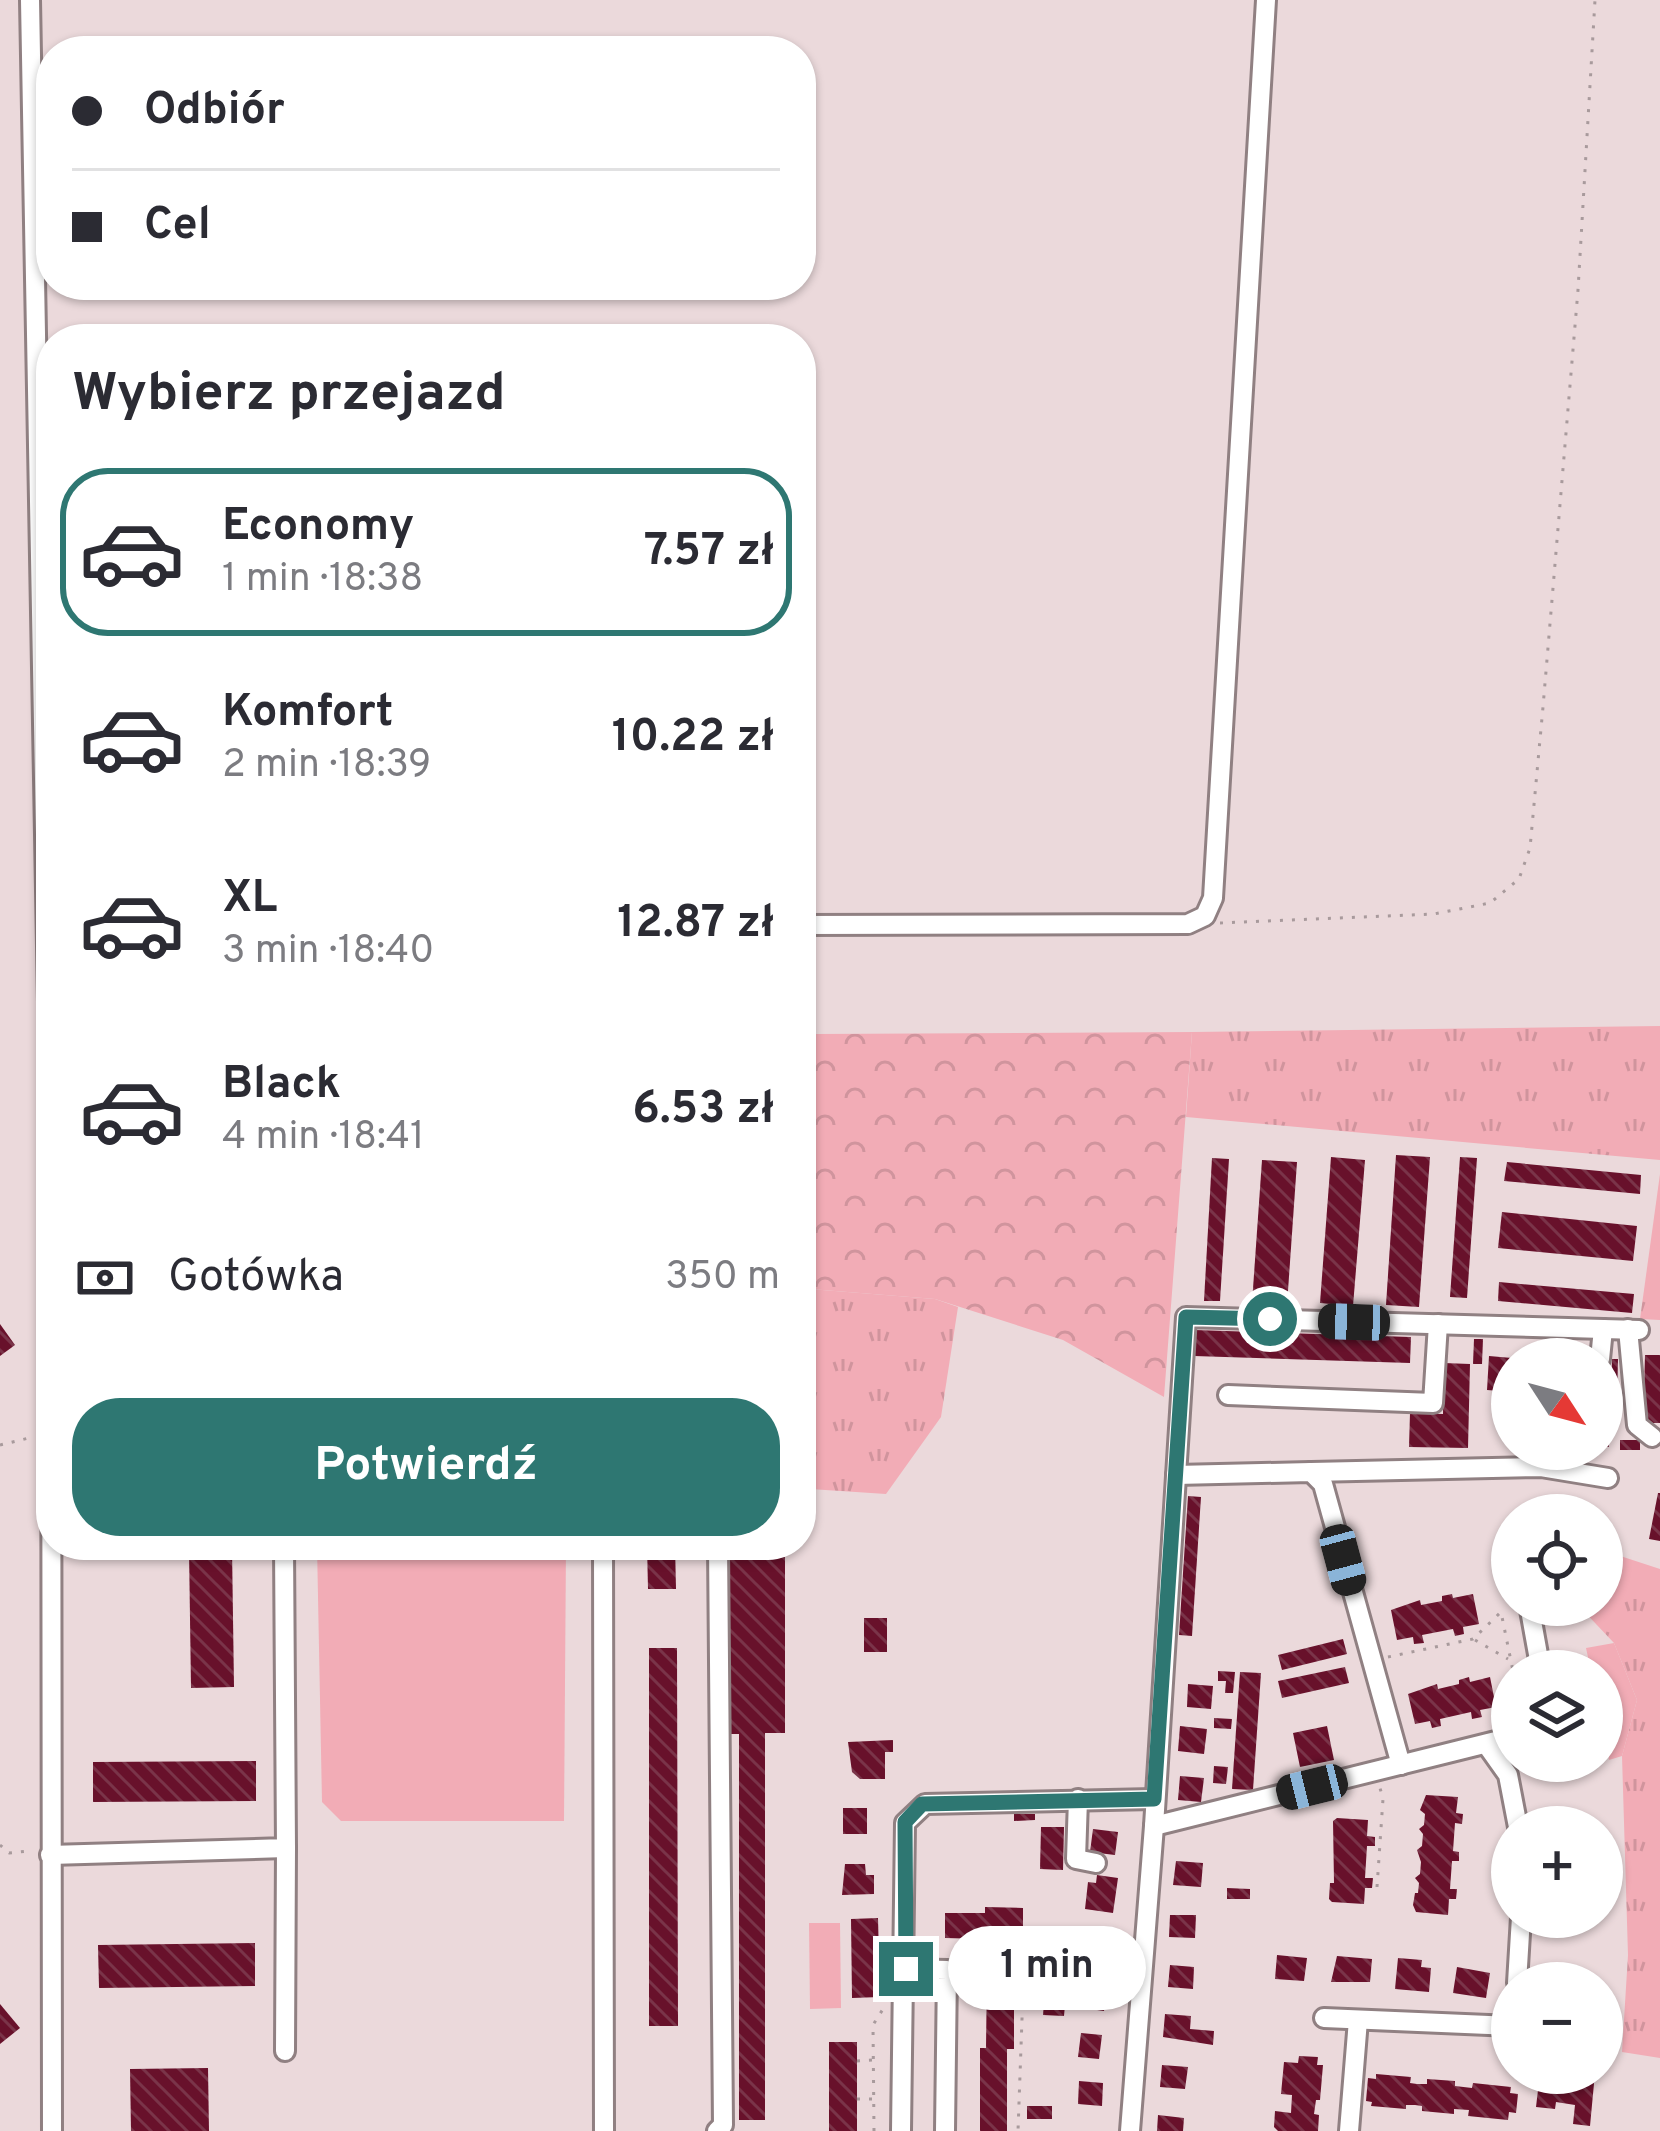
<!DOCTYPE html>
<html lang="pl">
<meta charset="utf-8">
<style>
body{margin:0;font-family:Overpass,sans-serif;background:#f7f7f7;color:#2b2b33;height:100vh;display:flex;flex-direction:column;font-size:45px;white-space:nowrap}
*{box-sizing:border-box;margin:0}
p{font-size:39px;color:#7c7c81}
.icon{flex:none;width:66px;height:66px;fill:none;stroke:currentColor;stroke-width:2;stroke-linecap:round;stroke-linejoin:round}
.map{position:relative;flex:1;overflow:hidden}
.details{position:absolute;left:36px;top:324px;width:780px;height:1236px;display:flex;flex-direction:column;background:#fff;border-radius:48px;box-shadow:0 3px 9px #0004}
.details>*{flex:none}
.top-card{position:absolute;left:36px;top:36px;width:780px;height:264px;border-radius:48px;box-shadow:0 3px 9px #0004;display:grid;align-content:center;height:264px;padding:0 36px;background:#fff}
.needle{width:78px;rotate:126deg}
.tools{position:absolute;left:1491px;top:1338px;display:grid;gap:24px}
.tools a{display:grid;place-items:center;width:132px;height:132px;border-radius:50%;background:#fff;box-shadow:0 3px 9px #0004;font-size:60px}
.end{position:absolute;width:54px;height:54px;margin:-27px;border:15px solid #2e7772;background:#fff;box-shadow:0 0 0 6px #fff}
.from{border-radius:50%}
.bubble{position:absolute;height:84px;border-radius:42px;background:#fff;box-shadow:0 3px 9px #0004;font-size:39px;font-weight:700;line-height:84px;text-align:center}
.car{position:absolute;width:36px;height:72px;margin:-36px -18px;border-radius:15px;box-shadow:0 0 9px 3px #0007;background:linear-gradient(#222 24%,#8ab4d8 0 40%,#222 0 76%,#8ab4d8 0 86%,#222 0)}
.top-card b{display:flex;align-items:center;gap:42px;height:114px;font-size:45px}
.top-card b+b{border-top:3px solid #e1e1e2}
.top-card i{width:30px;height:30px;background:#2b2b33}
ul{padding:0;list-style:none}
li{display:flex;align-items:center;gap:36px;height:168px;margin:0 24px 18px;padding:0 12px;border:6px solid transparent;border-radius:48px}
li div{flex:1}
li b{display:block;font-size:45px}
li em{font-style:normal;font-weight:700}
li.current{border-color:#2e7772}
li>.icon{width:108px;height:108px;stroke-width:1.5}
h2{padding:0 36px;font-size:54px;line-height:144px}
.pay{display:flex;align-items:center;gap:30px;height:132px;padding:0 36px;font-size:45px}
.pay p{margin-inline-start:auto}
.button{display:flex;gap:24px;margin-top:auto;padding:24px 36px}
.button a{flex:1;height:138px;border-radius:48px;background:#2e7772;color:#fff;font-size:48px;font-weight:700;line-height:138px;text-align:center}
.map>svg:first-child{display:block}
.grass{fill:url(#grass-tufts)}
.forest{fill:url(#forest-crowns)}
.park{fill:#f2acb6}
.building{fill:url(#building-back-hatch)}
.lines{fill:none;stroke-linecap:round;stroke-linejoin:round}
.minor-casing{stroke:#908082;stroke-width:24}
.path{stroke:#a89a9c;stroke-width:3;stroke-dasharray:3 9;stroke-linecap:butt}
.minor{stroke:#fff;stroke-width:18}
.route{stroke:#2e7772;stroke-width:15}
</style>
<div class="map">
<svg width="1660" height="2131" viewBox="0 0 1660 2131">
<defs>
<pattern id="grass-tufts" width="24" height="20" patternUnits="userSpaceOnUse" patternTransform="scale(3)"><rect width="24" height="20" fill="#f2acb6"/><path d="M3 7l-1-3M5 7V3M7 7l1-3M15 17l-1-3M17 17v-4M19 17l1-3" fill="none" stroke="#d0949d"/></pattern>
<pattern id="forest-crowns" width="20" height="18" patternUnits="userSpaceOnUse" patternTransform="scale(3)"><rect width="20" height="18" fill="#f2acb6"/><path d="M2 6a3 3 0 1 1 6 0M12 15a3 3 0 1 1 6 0" fill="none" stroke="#d0949d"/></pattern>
<pattern id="building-back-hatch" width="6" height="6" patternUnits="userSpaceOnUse" patternTransform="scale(3)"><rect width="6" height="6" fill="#68112b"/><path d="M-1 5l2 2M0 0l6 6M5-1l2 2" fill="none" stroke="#7a3449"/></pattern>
</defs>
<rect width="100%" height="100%" fill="#ebd9db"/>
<g class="grass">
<path d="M1660,1026v134l-474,-43 6,-85z"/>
<path d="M1660,1174v146l-20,-1z"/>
<path d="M810,1289l125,10 23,8 -17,110 -55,77 -76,-5z"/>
<path d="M1602,1550l58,19v489l-38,-6 6,-97 -6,-199 15,-56 -23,-57 -36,-38h24z"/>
</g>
<path class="forest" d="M1192,1032l-28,365 -101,-57 -128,-41 -125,-10 5,-255z"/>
<g class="park">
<path d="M317,1545h249l-2,276h-223l-19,-19z"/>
<path d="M1614,1643l23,57 -15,56 -13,4 -7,-35v-54h-11l-5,-23z"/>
<path d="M809,1923h31l1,85 -31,1z"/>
</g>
<g class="building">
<path d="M187,36l7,15h-38z"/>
<path d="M1396,1155l34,2 -11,150 -33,-2z"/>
<path d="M1331,1157l34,3 -12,146 -33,-3z"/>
<path d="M1460,1157l17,1 -10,140 -17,-1z"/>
<path d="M1212,1158l17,1 -9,142h-16z"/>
<path d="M1262,1160l35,2 -10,143 -35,-2z"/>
<path d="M1507,1162l134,13 -1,19 -136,-13z"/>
<path d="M1502,1212l135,14 -4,35 -135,-13z"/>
<path d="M1499,1282l135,12 -2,19 -134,-12z"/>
<path d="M0,1324l15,21 -15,11z"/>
<path d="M1195,1330l216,7 -1,26 -216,-7z"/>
<path d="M1474,1339h9l-1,25h-9z"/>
<path d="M1645,1355h15v68h-17z"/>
<path d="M1489,1356l23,2v34l-25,-2z"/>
<path d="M1612,1359h6l-1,41h-6z"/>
<path d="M1444,1363l26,1 -2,84 -59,-1 1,-34 33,1z"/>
<path d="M1609,1409h8v21h-8v17h-7v-30h7z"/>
<rect x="1620" y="1440" width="20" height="10"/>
<path d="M1658,1493h2v48l-11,-2z"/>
<path d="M1188,1496l13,1 -9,139 -13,-1z"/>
<path d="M647,1545h28l1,44h-28z"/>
<path d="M729,1545h56v188h-20v387h-26v-386h-10z"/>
<path d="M232,1548l2,139 -43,1 -2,-139z"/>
<path d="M1452,1594l1,4 20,-4 6,30 -16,3 1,7 -9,2 -2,-7 -31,6 2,8 -10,1 -1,-7 -16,3 -6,-30 29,-10 1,5 21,-4v-5z"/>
<rect x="864" y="1618" width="23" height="34"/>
<path d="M1343,1639l4,15 -65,16 -4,-15z"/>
<path d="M649,1648h28l1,378h-29z"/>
<path d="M1345,1667l4,16 -67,15 -4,-17z"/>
<path d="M1218,1671l17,1 -2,21h-8l1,-12h-8z"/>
<path d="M1240,1672l21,1 -8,117 -21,-1z"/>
<path d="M1469,1677l1,5 20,-5 6,30 -16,3 2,7 -10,2 -1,-7 -31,7 1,7 -9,2 -2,-7 -15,3 -7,-30 29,-10 1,5 21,-5v-4z"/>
<path d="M1188,1684l25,2 -2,23 -24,-2z"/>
<path d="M1214,1718l18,1 -1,10 -17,-1z"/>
<path d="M1180,1726l27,3 -3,25 -26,-3z"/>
<path d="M1327,1726l7,34 -34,7 -7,-34z"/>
<path d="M893,1740v12h-8v27h-25l-8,-7 -4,-30z"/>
<path d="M256,1761v40l-163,1v-40z"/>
<path d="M1214,1766l14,1 -2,17 -13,-1z"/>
<path d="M1180,1776l24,2 -3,24 -23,-2z"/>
<path d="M1426,1795l32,2 -2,16 7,1 -1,10 -7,-1 -2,28 6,1v9h-7l-2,28h7l-1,10h-7l-1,16 -32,-3 -3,-7 2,-12h3l1,-10 -4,-5 5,-4 1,-12 -4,-12 5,-4 1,-12 -4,-5 5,-4 1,-11 -5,-4z"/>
<rect x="843" y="1808" width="24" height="26"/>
<path d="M1014,1814h21v6l-21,1z"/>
<path d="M1337,1818l31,2 -1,16 8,1v9h-8l-2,32h8l-1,10h-7l-1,16 -32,-2 -3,-3 1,-16h4l-1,-62z"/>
<path d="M1041,1827h23l-1,43 -23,-1z"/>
<path d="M1093,1829l25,3 -3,23 -25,-3z"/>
<path d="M1176,1861l27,2 -2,24 -28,-2z"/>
<path d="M845,1864h20l1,11h8v19l-32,1z"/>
<path d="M1097,1875l21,3 -5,35 -28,-4 3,-27 8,1z"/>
<path d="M1227,1888l23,1v10h-23z"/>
<path d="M985,1907l38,1v25l-39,-1v7l-39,-1v-25h40z"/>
<path d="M1170,1915h26l-1,23 -26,-1z"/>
<path d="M878,1918l2,79 -28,1 -1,-79z"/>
<path d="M1088,1936l24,1 -1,22 -12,-1 -1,11 -40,-2 1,-16 28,2z"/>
<path d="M255,1943v43l-156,2 -1,-43z"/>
<path d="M1277,1955l30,3 -3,23 -29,-2z"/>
<path d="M1337,1956l35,3 -2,23h-39z"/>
<path d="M1398,1958l24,2 -1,7 10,1 -2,24 -34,-3z"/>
<path d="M1170,1965l24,2 -1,22 -25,-2z"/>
<path d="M1457,1967l33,6 -4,25 -33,-5z"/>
<path d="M987,1969h27v80h-7v82h-27v-83h6z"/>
<path d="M1551,1974l17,2 -1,7h-33l1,-6 15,2z"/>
<path d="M1086,1985l21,2 -3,24 -21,-3z"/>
<path d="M1044,2003l21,2 -1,11 -21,-1z"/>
<path d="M0,2004l20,24 -20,16z"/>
<path d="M1165,2014l26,2 -1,13 24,2 -1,14 -50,-8z"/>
<path d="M1081,2033l21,2 -3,24 -21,-2z"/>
<rect x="829" y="2042" width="28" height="89"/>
<path d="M1299,2056l19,1 -1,8h6l-3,35h-4l-2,14 5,1 -1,16h-40l-4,-4 1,-16 16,2 1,-18 -11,-1 3,-32 14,1z"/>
<path d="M1162,2065l26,2 -3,22 -25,-2z"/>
<path d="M208,2068l1,63h-78l-1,-62z"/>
<path d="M1540,2073h55l-5,53 -17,-2 2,-19 -19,-3 -1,7 -19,-2z"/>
<path d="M1376,2074l35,3 -1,6 7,1h10v-5l28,2v5l17,2 1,-5 38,4 -1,6 8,1 -2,19 -7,-1 -1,8 -40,-4 1,-6 -15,-1v5l-32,-3v-5l-7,-1h-9v4l-35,-3 1,-4 -6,-1 2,-23 8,1z"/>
<path d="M1079,2081l24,2 -1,23 -24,-2z"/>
<rect x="1027" y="2106" width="25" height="13"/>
<path d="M1158,2115l26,3 -1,13h-26z"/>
</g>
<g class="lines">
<g class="minor-casing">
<g id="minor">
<path d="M30,0l21,1168 1,963"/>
<path d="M801,925l387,-1 17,-8 8,-18 53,-898"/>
<path d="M1628,1329l9,96 15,12"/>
<path d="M1600,1359l3,-30"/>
<path d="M1228,1395l205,8 5,-79"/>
<path d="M1311,1472l230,-5 67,11"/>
<path d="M1176,1475l135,-3 12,12 78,281"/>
<path d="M603,1545l1,586"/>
<path d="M1530,1610l11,61"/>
<path d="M1486,1744l22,31 10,52"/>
<path d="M1078,1799l-2,60 20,4"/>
<path d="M1154,1826l358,-89"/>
<path d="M50,1855l236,-7 -2,-303"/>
<path d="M906,1969l41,1 -2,161"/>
<path d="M1517,1983l4,-66"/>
<path d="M1324,2018l188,8"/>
<path d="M285,2051l1,-203"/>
<path d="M717,2131l6,-6 -5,-580"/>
<path d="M901,2131l4,-308 20,-19 229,-5"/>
<path d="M1130,2131l24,-305 32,-509 453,13"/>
<path d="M1349,2131l9,-111"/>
</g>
</g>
<g class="path">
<path d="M1220,923l214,-9 56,-11 29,-24 11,-31 13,-141 35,-417 17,-290"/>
<path d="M0,1445l33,-8"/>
<path d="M1475,1640l33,19"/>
<path d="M1388,1657l85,-18 28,-27 12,59"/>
<path d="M0,1845l9,8 21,-2"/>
<path d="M1377,1887l6,-88 -3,-11"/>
<path d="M964,1955v-17"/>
<path d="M1004,1955l1,-22"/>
<path d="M961,1956h54l9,7 -6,168"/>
<path d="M857,2061l16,-1"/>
<path d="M857,2099h16"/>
<path d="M874,2131l-1,-106 10,-16"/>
</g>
<use href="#minor" class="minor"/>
</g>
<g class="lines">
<path class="route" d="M906,1969l-1,-147 17,-18 232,-5 32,-482 84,2"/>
</g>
</svg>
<div class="tools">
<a><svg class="needle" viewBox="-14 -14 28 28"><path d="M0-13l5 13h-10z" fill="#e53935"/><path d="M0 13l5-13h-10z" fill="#7c7c81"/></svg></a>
<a><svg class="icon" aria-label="locate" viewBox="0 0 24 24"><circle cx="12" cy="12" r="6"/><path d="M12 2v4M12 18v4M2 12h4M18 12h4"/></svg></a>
<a><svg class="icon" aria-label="layers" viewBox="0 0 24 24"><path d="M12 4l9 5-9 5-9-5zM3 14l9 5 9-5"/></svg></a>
<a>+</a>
<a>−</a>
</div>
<i class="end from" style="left:1270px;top:1319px"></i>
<i class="end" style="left:906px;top:1969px"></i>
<div class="bubble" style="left:948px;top:1926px;width:198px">1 min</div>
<i class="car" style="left:1354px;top:1322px;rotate:272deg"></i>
<i class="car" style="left:1343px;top:1560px;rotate:165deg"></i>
<i class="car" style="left:1312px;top:1787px;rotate:256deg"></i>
<div class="top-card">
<b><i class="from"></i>Odbiór</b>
<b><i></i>Cel</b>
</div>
<section class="details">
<h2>Wybierz przejazd</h2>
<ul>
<li class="current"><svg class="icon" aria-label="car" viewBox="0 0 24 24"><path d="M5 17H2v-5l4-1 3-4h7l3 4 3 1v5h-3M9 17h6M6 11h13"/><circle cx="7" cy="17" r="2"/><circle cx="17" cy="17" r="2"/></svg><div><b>Economy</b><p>1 min · 18:38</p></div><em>7.57 zł</em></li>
<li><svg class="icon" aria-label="car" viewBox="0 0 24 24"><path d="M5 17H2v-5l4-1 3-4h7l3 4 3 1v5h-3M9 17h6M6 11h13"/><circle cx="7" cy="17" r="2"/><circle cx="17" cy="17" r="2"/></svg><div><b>Komfort</b><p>2 min · 18:39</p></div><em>10.22 zł</em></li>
<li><svg class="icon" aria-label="car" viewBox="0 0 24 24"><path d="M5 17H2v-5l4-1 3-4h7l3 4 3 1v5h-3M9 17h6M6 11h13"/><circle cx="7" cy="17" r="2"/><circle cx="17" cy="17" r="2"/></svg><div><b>XL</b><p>3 min · 18:40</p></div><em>12.87 zł</em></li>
<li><svg class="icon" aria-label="car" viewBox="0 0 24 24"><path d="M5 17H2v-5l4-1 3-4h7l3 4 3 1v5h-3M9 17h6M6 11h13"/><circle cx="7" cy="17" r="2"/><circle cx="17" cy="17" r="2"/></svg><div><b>Black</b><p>4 min · 18:41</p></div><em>6.53 zł</em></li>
</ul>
<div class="pay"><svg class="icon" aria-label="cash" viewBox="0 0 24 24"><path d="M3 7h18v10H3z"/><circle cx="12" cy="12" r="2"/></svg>Gotówka<p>350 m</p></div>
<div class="button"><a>Potwierdź</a></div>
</section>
</div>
